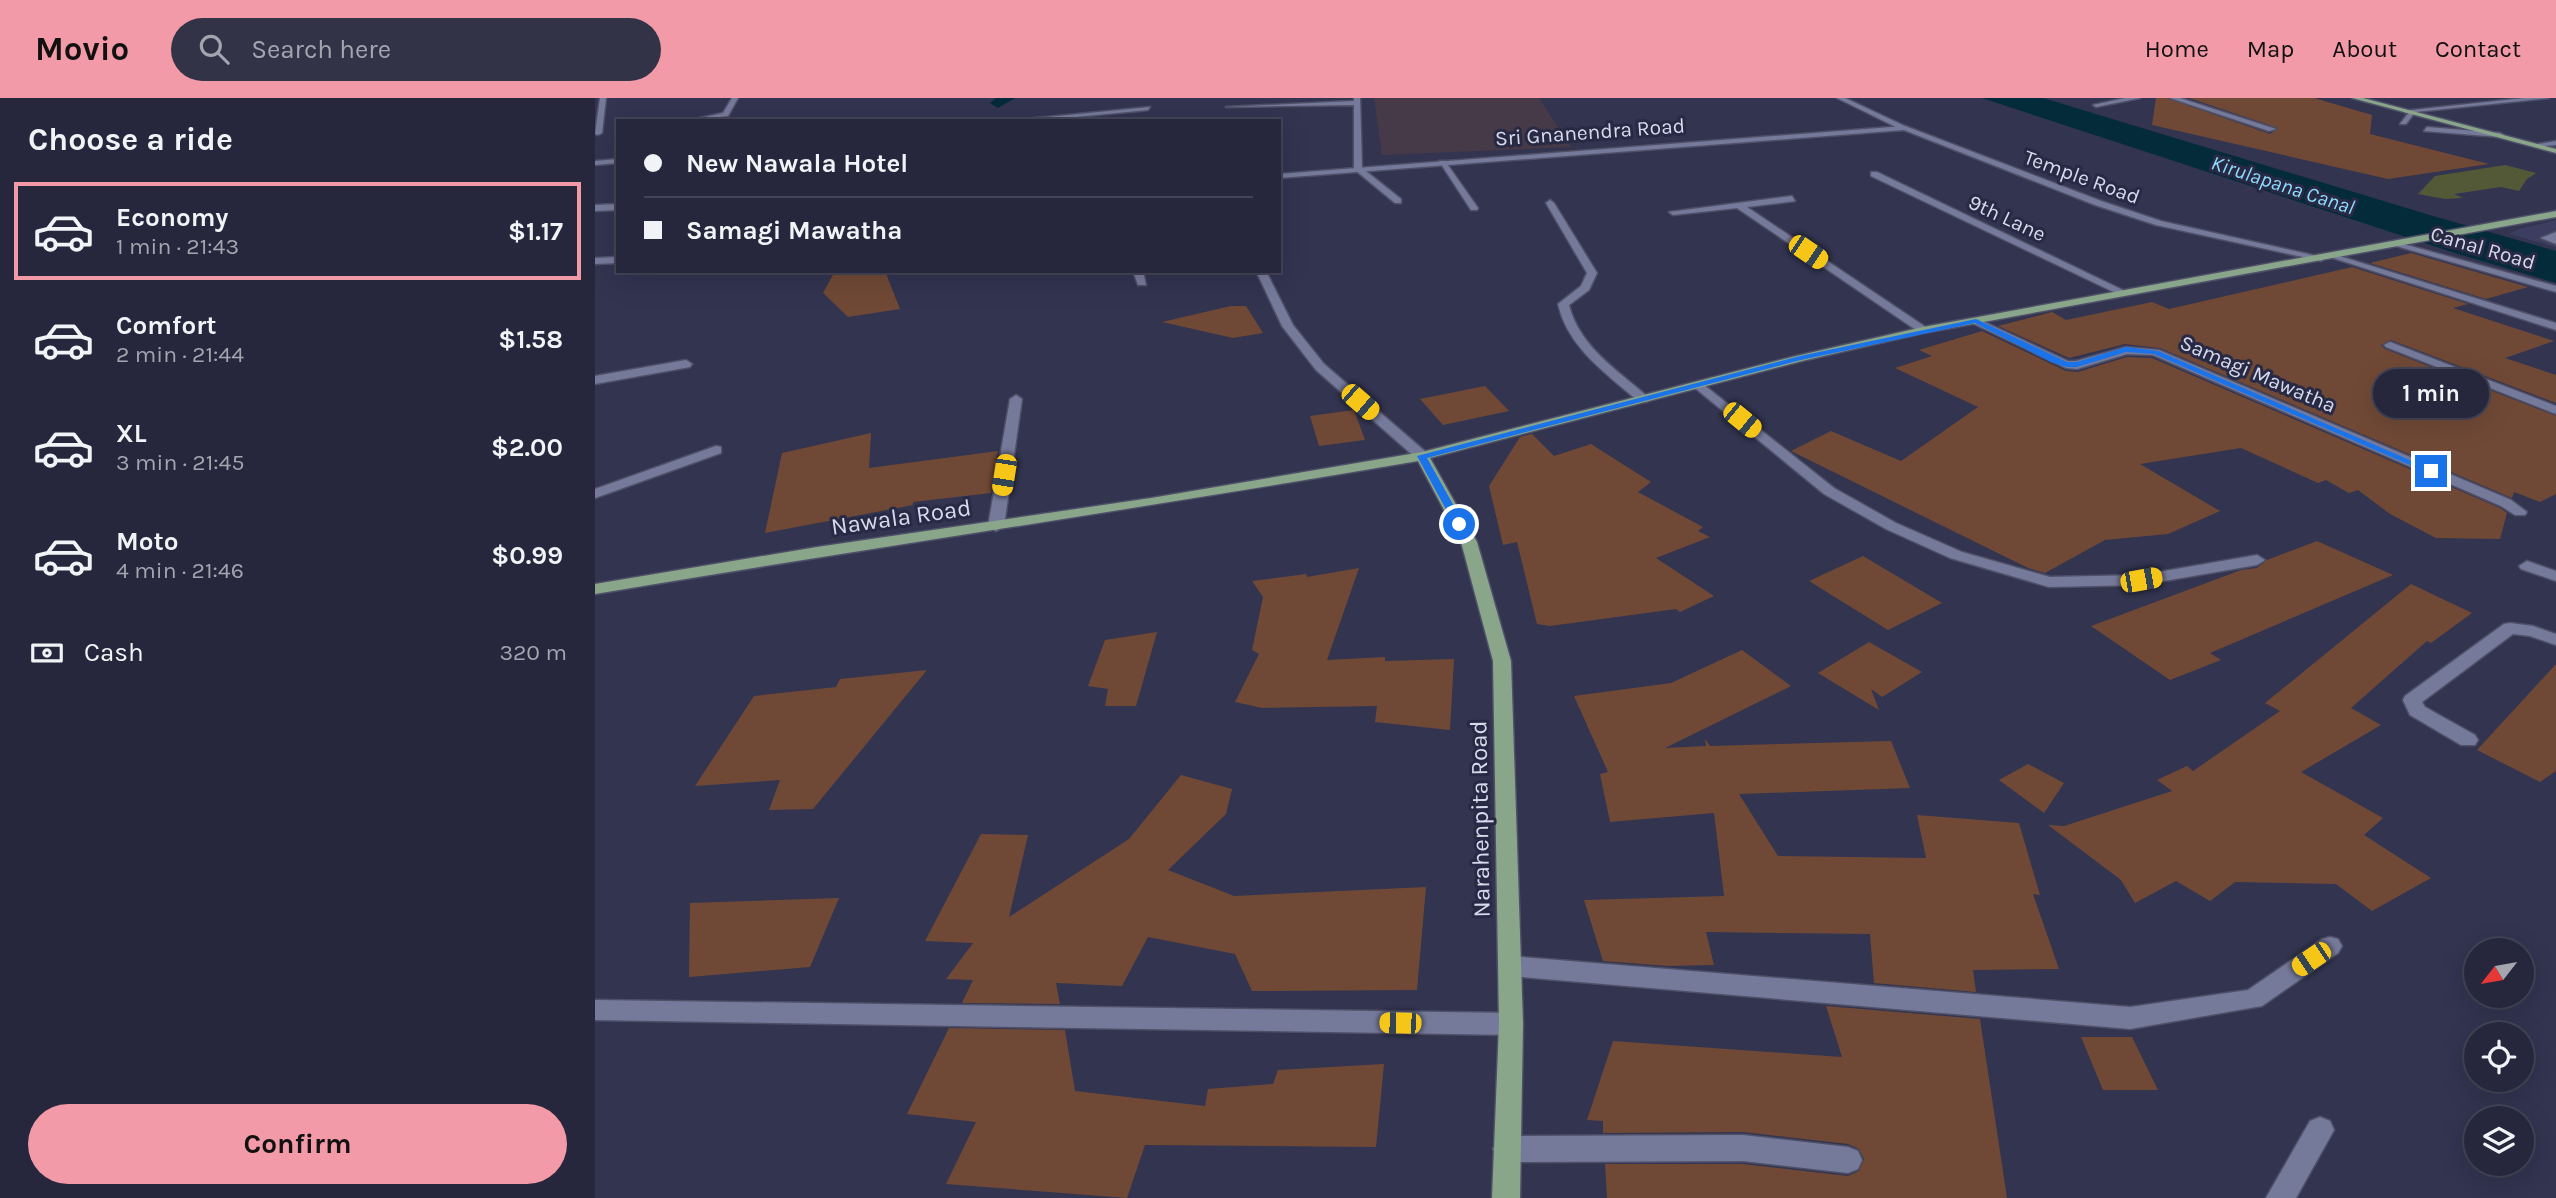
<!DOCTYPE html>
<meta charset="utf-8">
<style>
body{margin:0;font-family:Karla,sans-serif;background:#323347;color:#f1f3f6;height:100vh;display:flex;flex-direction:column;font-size:26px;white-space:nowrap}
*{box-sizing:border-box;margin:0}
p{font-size:23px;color:#a4a5af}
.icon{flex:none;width:38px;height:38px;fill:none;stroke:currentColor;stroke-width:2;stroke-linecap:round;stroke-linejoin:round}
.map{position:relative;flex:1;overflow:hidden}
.panel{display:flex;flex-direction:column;background:#26273c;width:595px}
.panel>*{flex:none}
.banner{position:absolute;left:21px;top:21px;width:665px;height:154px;border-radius:0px;box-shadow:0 7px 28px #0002,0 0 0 2px #424456;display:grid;align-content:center;height:154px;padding:0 28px;background:#26273c}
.needle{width:46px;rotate:239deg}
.fabs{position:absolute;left:1869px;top:840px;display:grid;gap:14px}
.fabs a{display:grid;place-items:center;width:70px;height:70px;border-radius:50%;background:#26273c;box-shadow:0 7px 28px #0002,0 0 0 2px #424456;font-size:35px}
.end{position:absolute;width:32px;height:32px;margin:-16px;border:9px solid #1a73e8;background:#fff;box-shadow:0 0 0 4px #fff}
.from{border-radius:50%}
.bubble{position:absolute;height:49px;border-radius:24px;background:#26273c;box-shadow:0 7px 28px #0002,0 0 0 2px #424456;font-size:23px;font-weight:700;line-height:49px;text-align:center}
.car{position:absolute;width:21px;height:42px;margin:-21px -10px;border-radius:9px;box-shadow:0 0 5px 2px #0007;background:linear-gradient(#f5c518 24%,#345 0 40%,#f5c518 0 76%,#345 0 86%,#f5c518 0)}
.banner b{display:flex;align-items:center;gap:24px;height:66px;font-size:26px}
.banner b+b{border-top:2px solid #424456}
.banner i{width:18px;height:18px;background:#f1f3f6}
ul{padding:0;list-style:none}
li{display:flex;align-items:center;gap:21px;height:98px;margin:0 14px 10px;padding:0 14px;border:4px solid transparent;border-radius:0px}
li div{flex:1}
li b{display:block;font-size:26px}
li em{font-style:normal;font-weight:700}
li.on{border-color:#f39aa9}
li>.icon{width:63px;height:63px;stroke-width:1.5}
h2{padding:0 28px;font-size:32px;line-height:84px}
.pay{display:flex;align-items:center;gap:18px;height:77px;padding:0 28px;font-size:26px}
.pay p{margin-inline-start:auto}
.button{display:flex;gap:14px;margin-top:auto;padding:14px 28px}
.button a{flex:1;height:80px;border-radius:42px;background:#f39aa9;color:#111;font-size:28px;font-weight:700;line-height:80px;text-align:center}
header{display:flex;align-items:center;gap:42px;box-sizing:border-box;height:98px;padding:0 35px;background:#f39aa9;color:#111}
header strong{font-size:33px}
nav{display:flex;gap:38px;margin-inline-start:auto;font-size:24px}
.search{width:490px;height:63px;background:#323347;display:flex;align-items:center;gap:18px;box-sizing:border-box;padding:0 24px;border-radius:38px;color:#a4a5af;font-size:26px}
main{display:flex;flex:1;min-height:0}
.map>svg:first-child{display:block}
.industrial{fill:#473a48}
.built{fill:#3b3e60}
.green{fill:#535937}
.water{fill:#032b39}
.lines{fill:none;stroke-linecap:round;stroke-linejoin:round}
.canal{fill:#032b39;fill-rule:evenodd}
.building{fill:#704936}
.service-casing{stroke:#4f5068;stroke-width:3}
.minor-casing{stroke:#4f5068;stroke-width:3}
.tertiary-casing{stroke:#4f5068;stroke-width:3}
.primary-casing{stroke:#4f5068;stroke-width:3}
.service{fill:#767a9a;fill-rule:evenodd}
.minor{fill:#767a9a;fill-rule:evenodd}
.tertiary{fill:#767a9a;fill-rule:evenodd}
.primary{fill:#89a58a;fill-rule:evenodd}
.route{fill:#1a73e8}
.labels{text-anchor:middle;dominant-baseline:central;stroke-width:6;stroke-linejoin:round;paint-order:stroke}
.far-street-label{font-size:21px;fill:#d7daec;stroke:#282a45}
.far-water-label{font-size:21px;font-style:italic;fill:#8cdcfd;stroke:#282a45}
.street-label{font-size:24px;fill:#d7daec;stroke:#282a45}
</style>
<header>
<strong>Movio</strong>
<div class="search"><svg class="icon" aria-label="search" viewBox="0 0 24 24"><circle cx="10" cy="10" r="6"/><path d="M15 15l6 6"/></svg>Search here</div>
<nav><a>Home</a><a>Map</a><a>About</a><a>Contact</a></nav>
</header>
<main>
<section class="panel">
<h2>Choose a ride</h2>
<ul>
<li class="on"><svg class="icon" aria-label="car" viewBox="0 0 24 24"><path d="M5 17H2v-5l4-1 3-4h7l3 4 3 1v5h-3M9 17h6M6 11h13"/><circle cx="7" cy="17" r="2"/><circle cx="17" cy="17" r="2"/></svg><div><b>Economy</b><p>1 min · 21:43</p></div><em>$1.17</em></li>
<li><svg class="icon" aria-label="car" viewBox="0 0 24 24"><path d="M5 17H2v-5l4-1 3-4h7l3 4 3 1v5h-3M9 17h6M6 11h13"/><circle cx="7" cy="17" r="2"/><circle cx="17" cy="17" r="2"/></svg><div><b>Comfort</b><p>2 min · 21:44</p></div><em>$1.58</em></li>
<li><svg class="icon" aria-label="car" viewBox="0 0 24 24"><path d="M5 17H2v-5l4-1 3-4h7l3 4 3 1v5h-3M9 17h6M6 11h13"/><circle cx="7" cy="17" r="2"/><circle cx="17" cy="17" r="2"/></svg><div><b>XL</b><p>3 min · 21:45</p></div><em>$2.00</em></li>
<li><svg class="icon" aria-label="car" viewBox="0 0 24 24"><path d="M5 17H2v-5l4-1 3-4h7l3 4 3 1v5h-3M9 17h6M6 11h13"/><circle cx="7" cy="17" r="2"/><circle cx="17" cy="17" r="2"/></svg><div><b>Moto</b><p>4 min · 21:46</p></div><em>$0.99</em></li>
</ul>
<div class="pay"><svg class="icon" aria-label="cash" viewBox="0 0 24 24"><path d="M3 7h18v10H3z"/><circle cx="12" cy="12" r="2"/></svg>Cash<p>320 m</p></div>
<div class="button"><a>Confirm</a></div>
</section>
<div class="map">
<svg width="1961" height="1100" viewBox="0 0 1961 1100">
<rect width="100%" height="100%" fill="#323450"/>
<path class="industrial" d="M779,0h165l32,49 -189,8z"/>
<path class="built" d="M1961,122v27l-47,-13 10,-5z"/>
<path class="green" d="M1910,67l31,8 -9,6 -8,12 -18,-4 -47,7 9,4 -18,1 -27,-5 17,-18z"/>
<path class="water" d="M1387,0h61l390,118 123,35v32l-98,-29z"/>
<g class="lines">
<path class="canal" d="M401,0h19l-17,10 -8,-5z"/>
</g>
<g class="building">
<path d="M1561,0h11l103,36 8,-6 -89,-30h125l58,17 -2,19 119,30 -101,15 -236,-54z"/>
<path d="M1816,155l117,34 -42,12 -116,-36z"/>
<path d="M1757,169l116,37 -15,4 101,33 -49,17 51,17v28l-165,-63 -10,5 4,4 171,67v78l-16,8 -26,-10 -2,6 -352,-150 -35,-4 -56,14 -71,-32 54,-14 14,8 86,-18 17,7z"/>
<path d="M240,173h50l15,38 -52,8 -25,-24z"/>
<path d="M636,208h15l17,27 -30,5 -71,-16z"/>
<path d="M1387,233l84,40 12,1 49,-15 25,1 348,150 7,5 -7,26 -64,-1 -46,-24 -32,-24 -9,3 -23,-13 -8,3 -77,-35 -101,16 80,47 -52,23 -63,6 -60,33 -17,-5 -237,-117 40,-20 70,30 77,-54 -83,-39 37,-12 -13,-6z"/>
<path d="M890,288l24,25 -66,14 -23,-26z"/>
<path d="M759,312l11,30 -46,6 -9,-30z"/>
<path d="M276,335l-2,35 129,-17 -7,42 -78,9v3l-148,28 17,-80z"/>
<path d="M937,336l22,22 37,-12 60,38 -13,10 65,35 -5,4 12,6 -54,21 58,38 -34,16 -4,-3 -126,17 -13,-2 -20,-82 -14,3 -14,-59 31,-49z"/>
<path d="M1722,443l76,34 -183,78 11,7 -51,20 -79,-54 150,-56 16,-2 10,-8z"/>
<path d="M1268,458l79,47 -54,27 -79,-49z"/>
<path d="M764,470l-32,92 58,-3v4l69,-2 -4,71 -75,-8 2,-16 -115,2 -27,-6 24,-48 -7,-4 11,-53 -11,-16 54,-7 1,3z"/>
<path d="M1816,486l61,29 -41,30 -4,-2 -76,67 30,17 -80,47 82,46 -19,17 67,43 -59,33 -36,-27 -101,-2 -25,19 -34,-20 -41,22 -14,-23 -73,-55 16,1 108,-35 -15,-11 30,-14 6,5 87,-60 -15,-8z"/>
<path d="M562,534l-21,74h-31l3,-17 -20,-3 17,-46z"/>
<path d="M1274,544l53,30 -40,25 -11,-8 8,21 -61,-37z"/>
<path d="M1147,552l49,36 -126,62 41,-2 -1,-7 5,7 181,-5 19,47 -171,6 39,62 148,2 -9,-43 102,8 21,72 -7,-1 26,75 -86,1 3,22 -102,-9 -4,-49 -164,-2 8,33 -46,1 -65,-5 -19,-61 140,-4 -10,-83 -104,9 -10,-48 8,-2 -34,-76 97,-13z"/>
<path d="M1961,566v107l-16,11 -63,-32z"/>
<path d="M332,572l-114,139 -44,1 11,-30 -85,6 59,-90 82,-9 4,-8z"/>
<path d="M1433,666l36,19 -20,30 -45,-33z"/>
<path d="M586,677l51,14 -6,25 -58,56 66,26 192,-9 -9,103 -165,1 -17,-37 -87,-17 -26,49 -66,-3 4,21 -98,-1 11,-23 -27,-1 27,-36 -48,-2 56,-107 47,1 -19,82 120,-78z"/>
<path d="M244,800l-29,69 -121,10 1,-74z"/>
<path d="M1231,908l154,13 27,179h-400l-2,-34h138l105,12 11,-5 5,-12 -5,-10 -11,-5 -105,-12 -140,1v-12l-16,-1 26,-79 229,16z"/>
<path d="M354,930l116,2 10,61 130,15 3,-17 65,-5 5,-14 106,-6 -8,83 -231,-2 -18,53 -181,-14 30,-62 -69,-8z"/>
<path d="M1486,939h51l26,53h-55z"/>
</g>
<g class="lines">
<g class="service-casing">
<g id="service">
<path d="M1815,13l5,1 -9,12h-6z"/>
<path d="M1832,29l73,6 4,2 -4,2 -76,-6z"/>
<path d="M1961,134v12l-15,-6z"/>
<path d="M121,348l5,1v6l-126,45v-9z"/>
<path d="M1148,1037l105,12 10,4 4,9 -4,9 -10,4 -105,-12 -236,1 -10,-4 -4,-9 4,-9 10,-4z"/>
</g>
</g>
<g class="minor-casing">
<g id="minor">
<path d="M5,0h6l-4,35 -4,2 -3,-1z"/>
<path d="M137,0h6l-10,18 -42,5 37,-8z"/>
<path d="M759,0h6l2,70 39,31v4h-6l-41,-34v-64l-128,2 128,-6z"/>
<path d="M1242,0h8l64,30 -7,2z"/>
<path d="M1530,0h15l-44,9 -3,-2z"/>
<path d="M1575,0h10l96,31 -7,2z"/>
<path d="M555,9l-2,3 -113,11h-28z"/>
<path d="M1961,43v4l-20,2 -4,-2z"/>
<path d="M23,61v4l-23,2v-4z"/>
<path d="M844,63h6l33,47 -1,2h-6z"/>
<path d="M1276,74h6l252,121 -9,2 -249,-119z"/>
<path d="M1197,98l3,5 -48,6 180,121v4h-8l-182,-124 -64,7 -4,-3z"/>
<path d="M955,102l4,3 43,70 -8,17 -20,15c10,41 48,65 78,91v6h-8c-33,-29 -71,-54 -81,-98l23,-18 6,-13 -41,-70z"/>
<path d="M23,106v6l-23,1v-6z"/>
<path d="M1801,144l160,44v6l-160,-46z"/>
<path d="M1738,156l223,69v7l-223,-72z"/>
<path d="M538,173h10l3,14h-8z"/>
<path d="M661,173h10l27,54 31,39 103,89v6h-10l-101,-89 -34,-44z"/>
<path d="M1381,220l92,43h8l50,-14 33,3 352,150 16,12 -2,3h-10l-14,-9 -348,-151 -26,-1 -50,15 -11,-1 -94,-45v-4z"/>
<path d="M1795,244l166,64v8l-170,-67 -2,-2z"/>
<path d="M91,262l6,4 -2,3 -95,17v-8z"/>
<path d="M1104,283l135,107 62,35 66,29 88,25 91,-2 116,-20 8,5 -8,5 -116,20 -92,2 -99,-29 -64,-29 -62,-35 -129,-106 -2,-3z"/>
<path d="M421,297l6,4 -18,127 -8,5 -8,-5 22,-127z"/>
<path d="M1932,463l29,10v10l-35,-12 -2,-3z"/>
<path d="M1915,525l23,3 23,8v11l-26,-9 -17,-2 -91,68 3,5 50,28 3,5 -3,5h-14l-51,-30 -7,-15 2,-4 99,-72z"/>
<path d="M1735,839l8,2 4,7 -4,7 -76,53 -132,23 -620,-53 -8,-3 -4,-7 4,-7 8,-3 620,51 118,-17 74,-51z"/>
<path d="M0,902l916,13 9,3 3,8 -3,8 -9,3 -916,-15z"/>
<path d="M1725,1019l10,4 4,9 -38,68h-30l44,-77z"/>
</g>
</g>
<g class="tertiary-casing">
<g id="tertiary">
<path d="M1929,0h25l-143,15 -3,-2z"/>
<path d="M1310,28l196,75 60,20 165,37 -5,3 -165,-36 -61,-20 -191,-75 -625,48v-4z"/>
<path d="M23,159v6l-23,1v-6z"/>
</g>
</g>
<g class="primary-casing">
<g id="primary">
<path d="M1757,0h11l193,51v4z"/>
<path d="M1961,113v6l-633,116 -121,28 -372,97 47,84 34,119 12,363 -3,174h-28l7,-174 -6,-363 -32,-119 -43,-81c-274,47 -549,87 -823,133v-10l222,-37 334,-49 271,-46 374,-96 127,-29z"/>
</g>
</g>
<use href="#service" class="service"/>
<use href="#minor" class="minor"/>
<use href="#tertiary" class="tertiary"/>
<use href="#primary" class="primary"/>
</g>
<path class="route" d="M1381,221l91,43h10l49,-15 32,4 277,120 -7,2 -274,-119 -28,-2 -49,15h-11l-15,-5 -76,-39 -174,37 -374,98 37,66 -5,3 -5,-3 -37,-68 383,-100z"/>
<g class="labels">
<g class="far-street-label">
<text transform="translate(995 34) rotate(-4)">Sri Gnanendra Road</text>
<text transform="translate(1487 79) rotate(20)">Temple Road</text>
<text transform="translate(1412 120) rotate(25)">9th Lane</text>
<text transform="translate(1888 150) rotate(16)">Canal Road</text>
<text transform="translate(1663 276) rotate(23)">Samagi Mawatha</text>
</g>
<g class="far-water-label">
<text transform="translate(1688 87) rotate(18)">Kirulapana Canal</text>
</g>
<g class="street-label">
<text transform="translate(306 419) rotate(-8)">Nawala Road</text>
<text transform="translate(885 721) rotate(-91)">Narahenpita Road</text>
</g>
</g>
</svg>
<div class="fabs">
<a><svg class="needle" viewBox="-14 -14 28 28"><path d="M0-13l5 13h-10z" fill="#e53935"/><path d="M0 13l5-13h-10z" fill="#a4a5af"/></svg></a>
<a><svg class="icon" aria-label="locate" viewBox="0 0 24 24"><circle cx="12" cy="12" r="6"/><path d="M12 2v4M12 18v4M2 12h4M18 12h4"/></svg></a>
<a><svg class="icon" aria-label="layers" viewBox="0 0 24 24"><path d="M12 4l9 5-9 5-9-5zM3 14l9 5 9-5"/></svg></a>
</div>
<i class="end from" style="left:864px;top:426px"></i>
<i class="end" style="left:1836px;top:373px"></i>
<div class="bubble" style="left:1778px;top:271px;width:116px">1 min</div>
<i class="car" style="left:1213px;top:154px;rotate:124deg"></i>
<i class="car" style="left:765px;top:304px;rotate:131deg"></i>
<i class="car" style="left:1147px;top:322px;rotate:129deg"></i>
<i class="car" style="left:409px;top:377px;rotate:189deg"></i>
<i class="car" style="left:1546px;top:482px;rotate:80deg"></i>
<i class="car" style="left:1716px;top:861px;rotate:236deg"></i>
<i class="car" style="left:805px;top:925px;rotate:271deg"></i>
<div class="banner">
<b><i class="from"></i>New Nawala Hotel</b>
<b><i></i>Samagi Mawatha</b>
</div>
</div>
</main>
